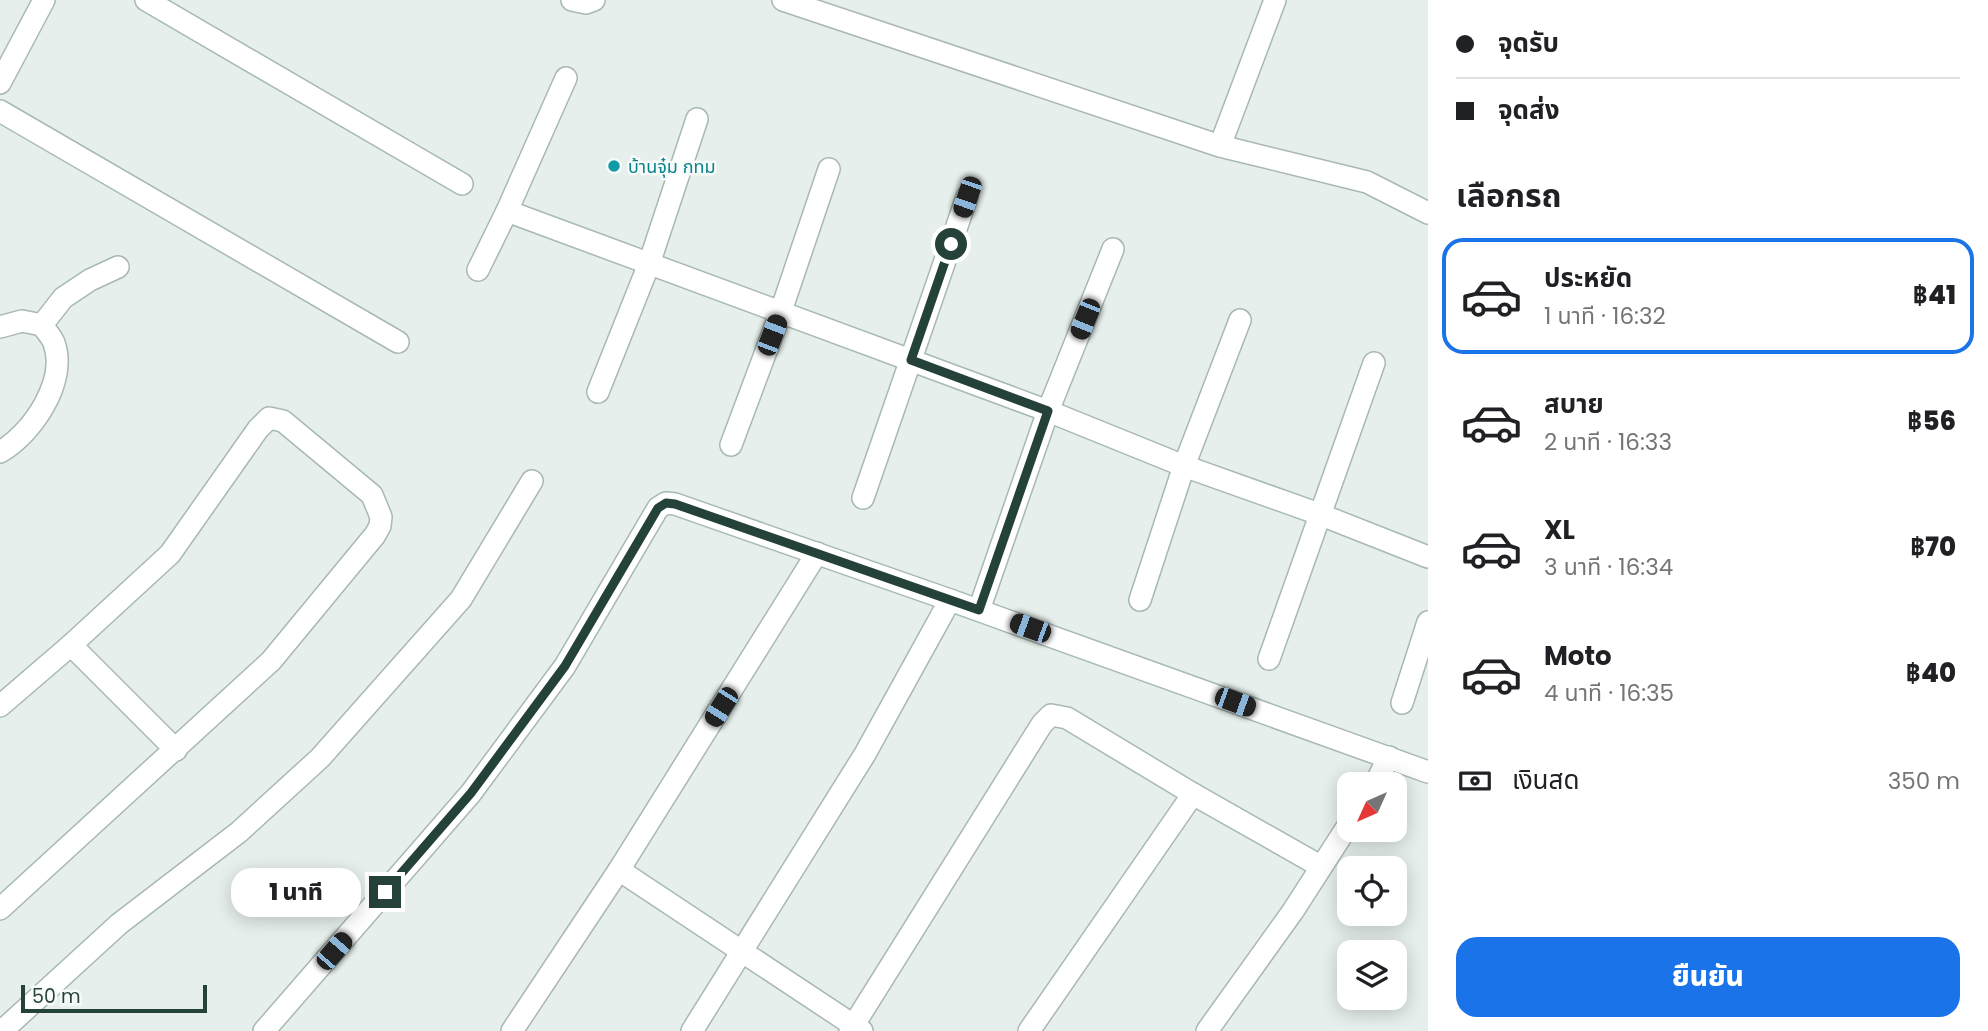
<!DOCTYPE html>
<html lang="th">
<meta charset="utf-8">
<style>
body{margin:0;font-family:Poppins,"Noto Sans Thai",sans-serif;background:#f6f6f6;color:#202124;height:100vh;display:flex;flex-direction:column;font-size:26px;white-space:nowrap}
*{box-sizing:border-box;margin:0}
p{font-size:23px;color:#757577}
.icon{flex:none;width:38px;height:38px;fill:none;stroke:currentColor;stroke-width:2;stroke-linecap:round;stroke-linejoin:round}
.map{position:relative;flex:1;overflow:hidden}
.details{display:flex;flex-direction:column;background:#fff;width:560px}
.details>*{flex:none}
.hud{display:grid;align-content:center;height:154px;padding:0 28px;background:#fff}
.needle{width:46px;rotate:225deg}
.tools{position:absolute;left:1337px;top:772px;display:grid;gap:14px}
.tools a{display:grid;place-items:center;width:70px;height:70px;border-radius:14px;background:#fff;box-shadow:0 4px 18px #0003;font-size:35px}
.scale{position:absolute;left:21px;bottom:18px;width:186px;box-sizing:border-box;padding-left:7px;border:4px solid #24423a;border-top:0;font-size:19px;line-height:24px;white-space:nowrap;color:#24423a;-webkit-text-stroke:5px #f7fbf9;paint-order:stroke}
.end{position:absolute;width:32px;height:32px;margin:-16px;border:9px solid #24423a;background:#fff;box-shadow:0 0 0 4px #fff}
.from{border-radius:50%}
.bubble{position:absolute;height:49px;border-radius:21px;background:#fff;box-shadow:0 4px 18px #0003;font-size:23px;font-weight:800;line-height:49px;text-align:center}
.car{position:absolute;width:21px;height:42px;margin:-21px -10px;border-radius:9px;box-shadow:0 0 5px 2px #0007;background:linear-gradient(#222 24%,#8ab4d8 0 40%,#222 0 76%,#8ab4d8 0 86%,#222 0)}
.hud b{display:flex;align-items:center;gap:24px;height:66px;font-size:26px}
.hud b+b{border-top:2px solid #e0e0e0}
.hud i{width:18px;height:18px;background:#202124}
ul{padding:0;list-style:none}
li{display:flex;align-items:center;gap:21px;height:116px;margin:0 14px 10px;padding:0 14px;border:4px solid transparent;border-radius:21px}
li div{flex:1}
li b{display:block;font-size:26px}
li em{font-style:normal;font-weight:800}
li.current{border-color:#1a73e8}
li>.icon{width:63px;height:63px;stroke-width:1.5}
h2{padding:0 28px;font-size:32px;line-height:84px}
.pay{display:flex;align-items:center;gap:18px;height:77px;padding:0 28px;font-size:26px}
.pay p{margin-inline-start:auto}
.cta{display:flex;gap:14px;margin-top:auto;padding:14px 28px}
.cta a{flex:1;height:80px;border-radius:21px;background:#1a73e8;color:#fff;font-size:28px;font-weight:800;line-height:80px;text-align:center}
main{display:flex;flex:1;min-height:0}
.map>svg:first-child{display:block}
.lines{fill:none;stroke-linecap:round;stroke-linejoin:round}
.minor-casing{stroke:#a8b8b2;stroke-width:24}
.minor{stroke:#fff;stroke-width:21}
.route{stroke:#24423a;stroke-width:9}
.culture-dot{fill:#0f9aa8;stroke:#f7fbf9;stroke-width:2.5}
.labels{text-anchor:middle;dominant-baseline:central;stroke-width:5;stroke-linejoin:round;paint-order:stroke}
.culture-label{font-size:18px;fill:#0d838f;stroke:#f7fbf9;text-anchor:start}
</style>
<main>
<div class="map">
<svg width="1428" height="1031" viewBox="0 0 1428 1031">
<rect width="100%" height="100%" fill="#e6efeb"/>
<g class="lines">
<g class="minor-casing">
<g id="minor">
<path d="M146,0l316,184"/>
<path d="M572,0l14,3 8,-3"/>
<path d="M783,0l437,146 147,36 61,31"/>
<path d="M0,83l44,-83"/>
<path d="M0,111l398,231"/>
<path d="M1220,146l55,-146"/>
<path d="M507,211l541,200 136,55 135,48 109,43"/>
<path d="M478,270l29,-59 59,-133"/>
<path d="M42,325l21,-27 27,-18 28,-13"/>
<path d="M0,327l22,-6 20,4c3,5 10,12 12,18 14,38 -22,91 -54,109"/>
<path d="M598,392l51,-128 48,-145"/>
<path d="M731,445l49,-131 49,-145"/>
<path d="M863,498l104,-301"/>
<path d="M1140,600l44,-134 56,-146"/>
<path d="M979,610l69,-199 65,-162"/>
<path d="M71,645l105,105"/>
<path d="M1269,659l105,-296"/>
<path d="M1402,703l26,-81"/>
<path d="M0,706l71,-61 99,-91 88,-125 11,-11 14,3 89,74 9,22 -1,9 -5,9 -104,126 -271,248"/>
<path d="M1375,784l14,-27"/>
<path d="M619,870l243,161"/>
<path d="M2,1031l117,-107 120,-92 81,-74 141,-159 71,-118"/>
<path d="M264,1031l207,-238 94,-127 93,-158 8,-5 9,1 275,96 478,172"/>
<path d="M512,1031l107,-161 198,-317"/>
<path d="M692,1031l173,-277 85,-154"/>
<path d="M850,1031l192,-307 9,-9 16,3 126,76 127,72"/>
<path d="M1029,1031l164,-237"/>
<path d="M1207,1031l86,-120 56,-87"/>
</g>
</g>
<use href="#minor" class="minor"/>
</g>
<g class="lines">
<path class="route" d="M385,892l86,-99 94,-127 93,-158 8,-5 9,1 304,106 69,-199 -137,-51 40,-116"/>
</g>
<circle class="culture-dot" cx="614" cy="166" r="7"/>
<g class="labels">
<g class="culture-label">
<text x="628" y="166">บ้านจุ๋ม กทม</text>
</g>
</g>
</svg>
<div class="tools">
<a><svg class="needle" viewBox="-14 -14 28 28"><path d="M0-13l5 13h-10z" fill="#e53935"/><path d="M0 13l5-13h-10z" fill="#757577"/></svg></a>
<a><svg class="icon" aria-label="locate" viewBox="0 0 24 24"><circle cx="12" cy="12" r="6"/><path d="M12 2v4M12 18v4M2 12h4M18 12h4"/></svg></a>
<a><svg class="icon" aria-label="layers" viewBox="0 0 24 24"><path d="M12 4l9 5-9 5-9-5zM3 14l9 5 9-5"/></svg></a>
</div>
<div class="scale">50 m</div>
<i class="end from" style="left:951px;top:244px"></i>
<i class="end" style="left:385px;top:892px"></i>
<div class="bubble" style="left:231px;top:868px;width:130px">1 นาที</div>
<i class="car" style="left:967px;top:197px;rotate:199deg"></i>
<i class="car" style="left:1085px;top:319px;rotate:202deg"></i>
<i class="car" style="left:772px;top:335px;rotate:21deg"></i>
<i class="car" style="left:1030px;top:628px;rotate:290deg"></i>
<i class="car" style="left:1235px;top:702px;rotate:110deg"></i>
<i class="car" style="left:721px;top:707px;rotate:212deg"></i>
<i class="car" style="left:334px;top:951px;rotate:41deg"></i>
</div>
<section class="details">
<div class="hud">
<b><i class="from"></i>จุดรับ</b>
<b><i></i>จุดส่ง</b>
</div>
<h2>เลือกรถ</h2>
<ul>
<li class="current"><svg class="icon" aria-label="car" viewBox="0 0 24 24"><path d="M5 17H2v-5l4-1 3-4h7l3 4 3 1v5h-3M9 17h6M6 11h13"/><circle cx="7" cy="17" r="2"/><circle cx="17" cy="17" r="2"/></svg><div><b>ประหยัด</b><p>1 นาที · 16:32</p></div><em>฿41</em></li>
<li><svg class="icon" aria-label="car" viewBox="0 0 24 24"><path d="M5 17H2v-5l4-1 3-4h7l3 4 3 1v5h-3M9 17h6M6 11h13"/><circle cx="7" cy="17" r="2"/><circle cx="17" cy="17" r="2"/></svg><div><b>สบาย</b><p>2 นาที · 16:33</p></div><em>฿56</em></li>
<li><svg class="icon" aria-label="car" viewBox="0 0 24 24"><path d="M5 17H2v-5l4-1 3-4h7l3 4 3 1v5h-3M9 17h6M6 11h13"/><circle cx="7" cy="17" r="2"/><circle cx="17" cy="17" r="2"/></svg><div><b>XL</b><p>3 นาที · 16:34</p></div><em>฿70</em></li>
<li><svg class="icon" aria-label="car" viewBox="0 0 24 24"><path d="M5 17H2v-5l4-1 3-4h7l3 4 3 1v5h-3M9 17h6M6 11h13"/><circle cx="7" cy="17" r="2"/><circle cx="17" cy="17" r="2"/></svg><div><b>Moto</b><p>4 นาที · 16:35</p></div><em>฿40</em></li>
</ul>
<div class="pay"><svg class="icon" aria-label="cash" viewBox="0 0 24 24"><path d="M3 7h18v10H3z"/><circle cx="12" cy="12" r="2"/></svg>เงินสด<p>350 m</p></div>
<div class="cta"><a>ยืนยัน</a></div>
</section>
</main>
